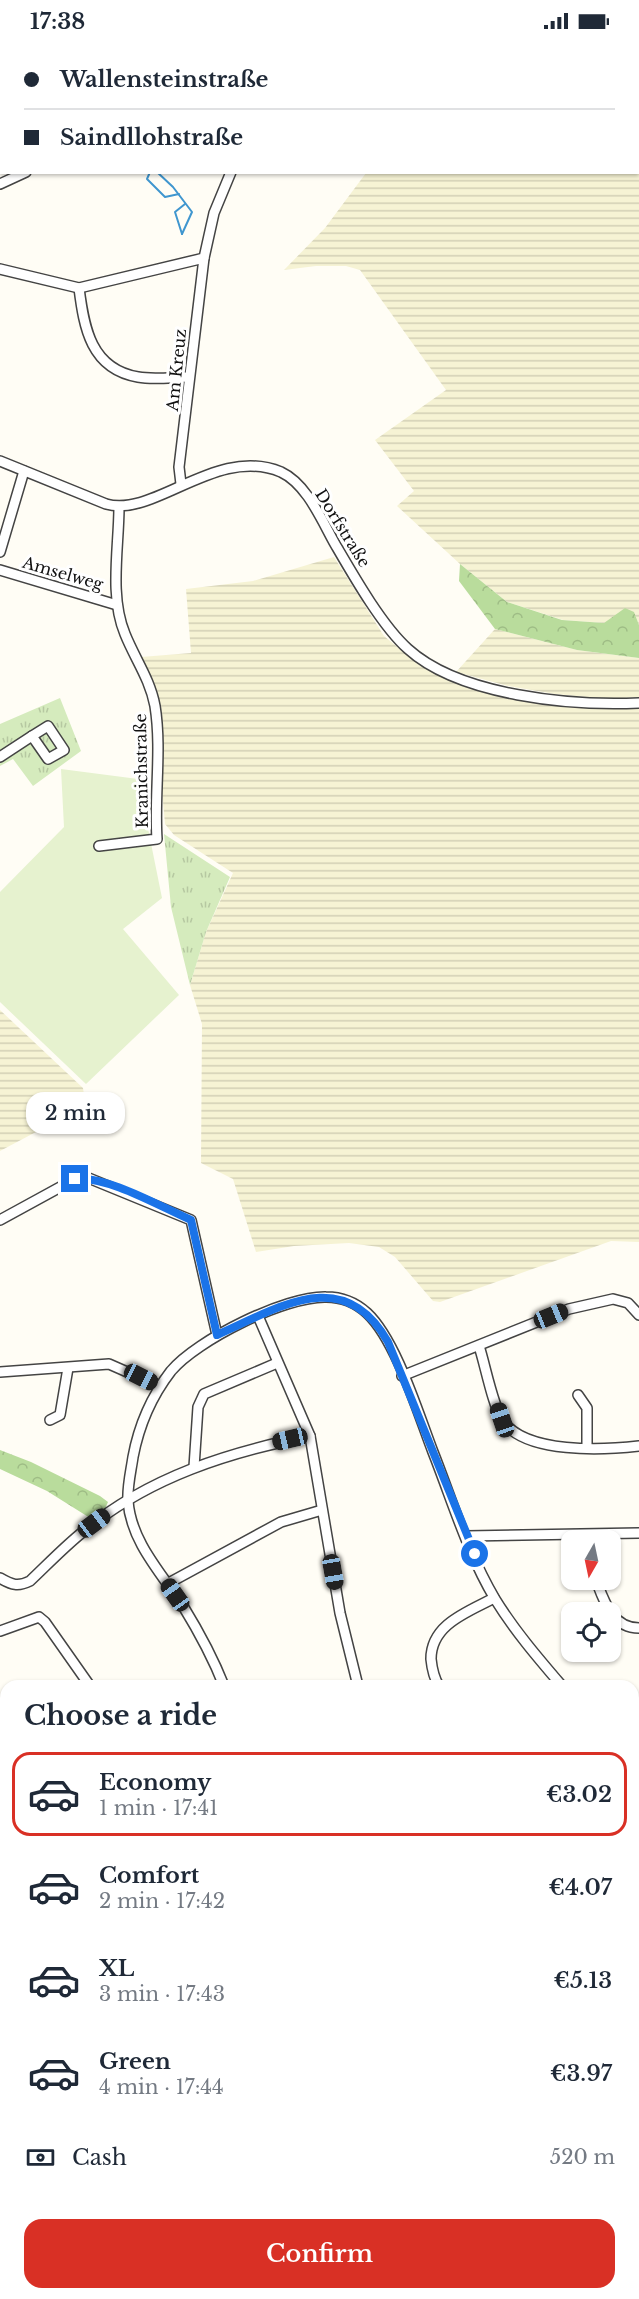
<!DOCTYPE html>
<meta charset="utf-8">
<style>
body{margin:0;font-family:"Libre Baskerville",serif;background:#f6f6f7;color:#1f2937;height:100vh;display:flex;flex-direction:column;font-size:22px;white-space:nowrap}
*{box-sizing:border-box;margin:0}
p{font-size:20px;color:#747a83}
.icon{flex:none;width:33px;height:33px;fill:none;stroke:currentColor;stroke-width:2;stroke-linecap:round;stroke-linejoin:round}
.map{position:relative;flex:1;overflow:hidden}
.sheet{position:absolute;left:0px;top:1638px;width:639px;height:620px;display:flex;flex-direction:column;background:#fff;border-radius:18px 18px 0 0;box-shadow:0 2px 4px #0004}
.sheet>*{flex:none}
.top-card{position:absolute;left:0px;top:0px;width:639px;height:132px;box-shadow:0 2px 4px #0004;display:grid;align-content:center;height:132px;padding:0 24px;background:#fff}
.needle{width:39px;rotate:189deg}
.controls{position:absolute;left:561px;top:1488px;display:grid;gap:12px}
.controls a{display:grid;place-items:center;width:60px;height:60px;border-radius:12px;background:#fff;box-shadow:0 2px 4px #0004;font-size:30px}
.end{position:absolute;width:27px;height:27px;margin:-14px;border:8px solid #1a73e8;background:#fff;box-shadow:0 0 0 3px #fff}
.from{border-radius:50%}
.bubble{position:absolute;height:42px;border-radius:18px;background:#fff;box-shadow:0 2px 4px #0004;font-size:20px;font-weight:600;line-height:42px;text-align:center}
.car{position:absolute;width:18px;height:36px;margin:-18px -9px;border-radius:8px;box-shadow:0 0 4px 2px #0007;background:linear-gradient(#222 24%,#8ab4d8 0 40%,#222 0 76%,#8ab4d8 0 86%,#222 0)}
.top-card b{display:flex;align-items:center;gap:21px;height:57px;font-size:22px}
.top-card b+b{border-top:2px solid #e0e1e3}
.top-card i{width:15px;height:15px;background:#1f2937}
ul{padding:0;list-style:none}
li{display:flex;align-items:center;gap:18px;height:84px;margin:0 12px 9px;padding:0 12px;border:3px solid transparent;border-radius:18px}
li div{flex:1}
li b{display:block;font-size:22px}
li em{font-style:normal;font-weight:600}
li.selected{border-color:#d93025}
li>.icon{width:54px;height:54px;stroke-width:1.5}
h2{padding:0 24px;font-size:27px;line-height:72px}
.pay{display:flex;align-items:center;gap:15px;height:66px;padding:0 24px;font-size:22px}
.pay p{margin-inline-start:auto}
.cta{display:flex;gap:12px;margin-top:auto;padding:12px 24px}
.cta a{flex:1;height:69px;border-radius:18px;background:#d93025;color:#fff;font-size:24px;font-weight:600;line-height:69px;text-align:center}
.status{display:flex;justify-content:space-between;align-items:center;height:42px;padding:0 30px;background:#fff;direction:ltr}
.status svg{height:16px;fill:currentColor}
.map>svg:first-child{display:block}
.industrial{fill:url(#industrial-grid)}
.farmland{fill:url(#farmland-rules)}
.grass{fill:url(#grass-tufts)}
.forest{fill:url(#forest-crowns)}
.pitch{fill:#e6f2cf}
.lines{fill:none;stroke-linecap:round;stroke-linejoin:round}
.stream{stroke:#3f96cf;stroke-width:2}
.minor-casing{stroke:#444;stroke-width:12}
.minor{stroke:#fff;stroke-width:9}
.route{stroke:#1a73e8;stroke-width:8}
.labels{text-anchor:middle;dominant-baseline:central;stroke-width:6;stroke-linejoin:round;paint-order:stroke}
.street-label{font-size:16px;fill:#111;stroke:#fff}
</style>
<div class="status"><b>17:38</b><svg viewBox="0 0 49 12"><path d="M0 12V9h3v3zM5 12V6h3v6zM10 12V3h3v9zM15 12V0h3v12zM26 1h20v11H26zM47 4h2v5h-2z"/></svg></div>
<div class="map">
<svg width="639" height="2257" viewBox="0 0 639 2257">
<defs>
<pattern id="industrial-grid" width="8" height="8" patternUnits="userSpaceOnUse" patternTransform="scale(1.5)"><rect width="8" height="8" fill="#eee6ef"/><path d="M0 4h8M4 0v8" fill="none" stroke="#cbc4cc"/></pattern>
<pattern id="farmland-rules" width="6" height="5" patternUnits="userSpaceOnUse" patternTransform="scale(1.5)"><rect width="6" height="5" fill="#f6f3d4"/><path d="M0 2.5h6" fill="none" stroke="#d2cfb5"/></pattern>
<pattern id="grass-tufts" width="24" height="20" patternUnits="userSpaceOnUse" patternTransform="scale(1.5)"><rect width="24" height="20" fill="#d5ebbd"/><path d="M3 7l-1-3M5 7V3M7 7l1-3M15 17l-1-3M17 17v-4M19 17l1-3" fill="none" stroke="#b6c8a1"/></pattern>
<pattern id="forest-crowns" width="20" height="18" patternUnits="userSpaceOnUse" patternTransform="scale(1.5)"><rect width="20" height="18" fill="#b9dc9c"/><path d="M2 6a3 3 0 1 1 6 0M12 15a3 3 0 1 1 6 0" fill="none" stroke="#9ebc85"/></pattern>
</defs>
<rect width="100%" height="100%" fill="#fffdf5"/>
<path class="industrial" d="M6,2100v68l-6,1v-68z"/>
<g class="farmland">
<path d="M415,0h224v583l-5,-12 -30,10 -41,-3 -56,-18 -47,-38 -63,-58 17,-15 -39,-51 71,-50 -86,-120 -14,-4h-30l-32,4 41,-42 41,-55 272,-1v-128z"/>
<path d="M334,515l50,79 35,29 35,16 98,23 87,5v533l-28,-1 -171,61 -7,-1 -38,-44 -16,-10 -30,-4 -55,3 -38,6 -23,-73 -32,-16 1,-139 -12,-39 16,-53 27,-59 -59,-38 -9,-11 -12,-135 -12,-32 50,-4 -5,-64 67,-8z"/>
<path d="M495,587l82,21 62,8v39l-31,2 -53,-5 -47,-8 -52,-14z"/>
<path d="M0,968l83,78 2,13 -15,13 -70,37z"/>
</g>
<g class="grass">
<path d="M60,656l21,53 -48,35 -20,-27 -13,7v-42z"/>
<path d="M164,792l66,43 -24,55 -16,53 -19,-78z"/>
</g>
<g class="forest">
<path d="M460,522l47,38 55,18 42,3 21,-15 9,4 5,13v33l-62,-8 -82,-21 -36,-48z"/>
<path d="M0,1408l31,12 69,34 8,6 -4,9 -14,7 -43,-27 -47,-22z"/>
</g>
<path class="pitch" d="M61,727l77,10 24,119 -39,31 56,66 -93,89 -86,-82v-110l64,-65z"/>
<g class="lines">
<g class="stream">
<path d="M150,130l-3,7 18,18 14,-3"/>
<path d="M157,130l16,15 19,25 -10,22"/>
<path d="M182,192l-7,-22 10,-8"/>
</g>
<g class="minor-casing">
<g id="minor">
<path d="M141,0l3,2"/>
<path d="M314,0l3,2"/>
<path d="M93,2l1,-2"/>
<path d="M160,2l1,-2"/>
<path d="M299,2v-2"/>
<path d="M0,71h2"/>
<path d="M0,142l26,-12"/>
<path d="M0,227l79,19 125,-30 10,-45 17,-41"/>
<path d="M79,246c5,40 12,81 59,89 16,3 35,0 51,0"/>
<path d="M0,419l106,43c49,14 110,-59 175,-32 26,12 41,49 54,72 18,31 47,82 73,105 52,47 163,57 231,54"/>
<path d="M181,442l-2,-17 25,-209"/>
<path d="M0,510l24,-81"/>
<path d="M0,528l117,35"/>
<path d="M48,684l16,24 -16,9 -16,-23z"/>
<path d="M0,715l32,-21"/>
<path d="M99,804l58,-7c-3,-44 5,-89 -2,-133 -5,-27 -20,-47 -30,-72 -16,-38 -6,-87 -6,-127"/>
<path d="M0,1178l75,-41 11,-2 105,43 26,115"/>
<path d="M258,1274l52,120 30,177 18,73"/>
<path d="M479,1304c6,18 14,61 24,75 23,33 100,29 136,25"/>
<path d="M0,1330l109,-8 50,22"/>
<path d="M402,1334l167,-67 44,-10 15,4 11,12"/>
<path d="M578,1353l9,13v39"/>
<path d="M50,1378l10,-5 8,-47"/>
<path d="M194,1425l4,-60 6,-13 73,-31"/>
<path d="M467,1494l172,-3"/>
<path d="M0,1536c12,7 18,9 30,3 18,-17 35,-35 54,-50 65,-54 145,-79 226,-95"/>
<path d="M596,1538c8,21 16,48 43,48"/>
<path d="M167,1542l114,-62 41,-12"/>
<path d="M0,1589l39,-14 6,5 45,64"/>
<path d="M224,1644c-11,-28 -25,-54 -41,-80 -21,-32 -52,-64 -55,-105 -1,-14 3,-30 5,-44 6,-32 18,-60 38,-86 26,-31 114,-75 155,-74 15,0 29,5 41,16 29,27 51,100 66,139 19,48 35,102 62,147 19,31 43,59 67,87"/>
<path d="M439,1644c-5,-8 -7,-17 -8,-27 0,-35 37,-47 63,-61"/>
<path d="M633,1730l6,12"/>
<path d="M0,1733l6,-1"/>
<path d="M0,1855l6,-2"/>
<path d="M633,1946h6"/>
<path d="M0,1997l6,-1"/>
<path d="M633,2046h6"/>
<path d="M633,2123l6,-20"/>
<path d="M633,2157h6"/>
<path d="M64,2257v-5"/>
<path d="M213,2257l1,-5"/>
<path d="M404,2257v-5"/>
<path d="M509,2257l1,-5"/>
<path d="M591,2257l2,-5"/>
</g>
</g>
<use href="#minor" class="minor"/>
</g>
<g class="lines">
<path class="route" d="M75,1137c31,-4 86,28 116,41l26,115c63,-28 127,-71 171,7l87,212"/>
</g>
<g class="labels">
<g class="street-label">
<text transform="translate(176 328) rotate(-84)">Am Kreuz</text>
<text transform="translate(343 486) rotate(58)">Dorfstraße</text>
<text transform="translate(63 531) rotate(16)">Amselweg</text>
<text transform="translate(141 729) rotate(-91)">Kranichstraße</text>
</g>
</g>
</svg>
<div class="controls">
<a><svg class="needle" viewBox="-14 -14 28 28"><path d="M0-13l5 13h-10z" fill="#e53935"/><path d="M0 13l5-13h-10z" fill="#747a83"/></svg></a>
<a><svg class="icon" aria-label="locate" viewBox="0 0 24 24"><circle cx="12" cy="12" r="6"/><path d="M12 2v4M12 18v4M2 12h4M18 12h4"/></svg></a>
</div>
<i class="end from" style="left:475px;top:1512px"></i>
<i class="end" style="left:75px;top:1137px"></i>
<div class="bubble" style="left:26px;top:1050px;width:99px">2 min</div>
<i class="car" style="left:551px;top:1274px;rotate:68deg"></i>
<i class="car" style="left:141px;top:1335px;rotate:117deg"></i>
<i class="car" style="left:502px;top:1378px;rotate:341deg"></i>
<i class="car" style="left:290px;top:1397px;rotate:257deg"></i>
<i class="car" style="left:94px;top:1481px;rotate:53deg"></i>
<i class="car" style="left:333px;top:1530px;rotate:170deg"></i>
<i class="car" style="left:175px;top:1553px;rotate:325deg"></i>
<div class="top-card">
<b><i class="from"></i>Wallensteinstraße</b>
<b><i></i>Saindllohstraße</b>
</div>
<section class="sheet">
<h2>Choose a ride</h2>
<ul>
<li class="selected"><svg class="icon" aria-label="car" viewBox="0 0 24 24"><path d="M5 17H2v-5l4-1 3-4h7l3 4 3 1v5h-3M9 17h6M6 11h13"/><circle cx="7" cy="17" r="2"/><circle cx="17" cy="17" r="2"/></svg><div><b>Economy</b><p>1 min · 17:41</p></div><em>€3.02</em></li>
<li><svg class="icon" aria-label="car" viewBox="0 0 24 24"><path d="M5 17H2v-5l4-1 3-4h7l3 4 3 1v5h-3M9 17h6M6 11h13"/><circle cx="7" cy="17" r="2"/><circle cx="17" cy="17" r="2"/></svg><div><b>Comfort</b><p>2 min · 17:42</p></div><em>€4.07</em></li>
<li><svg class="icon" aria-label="car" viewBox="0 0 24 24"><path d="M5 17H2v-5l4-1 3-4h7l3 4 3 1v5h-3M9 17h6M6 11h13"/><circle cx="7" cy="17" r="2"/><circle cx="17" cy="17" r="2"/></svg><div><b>XL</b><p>3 min · 17:43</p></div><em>€5.13</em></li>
<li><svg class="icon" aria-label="car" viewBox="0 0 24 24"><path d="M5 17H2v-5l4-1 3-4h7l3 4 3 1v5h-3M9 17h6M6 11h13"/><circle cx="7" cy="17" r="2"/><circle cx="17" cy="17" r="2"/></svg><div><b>Green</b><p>4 min · 17:44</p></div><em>€3.97</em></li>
</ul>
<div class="pay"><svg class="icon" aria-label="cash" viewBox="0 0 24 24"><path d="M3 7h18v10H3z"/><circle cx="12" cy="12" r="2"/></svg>Cash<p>520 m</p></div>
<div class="cta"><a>Confirm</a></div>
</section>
</div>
